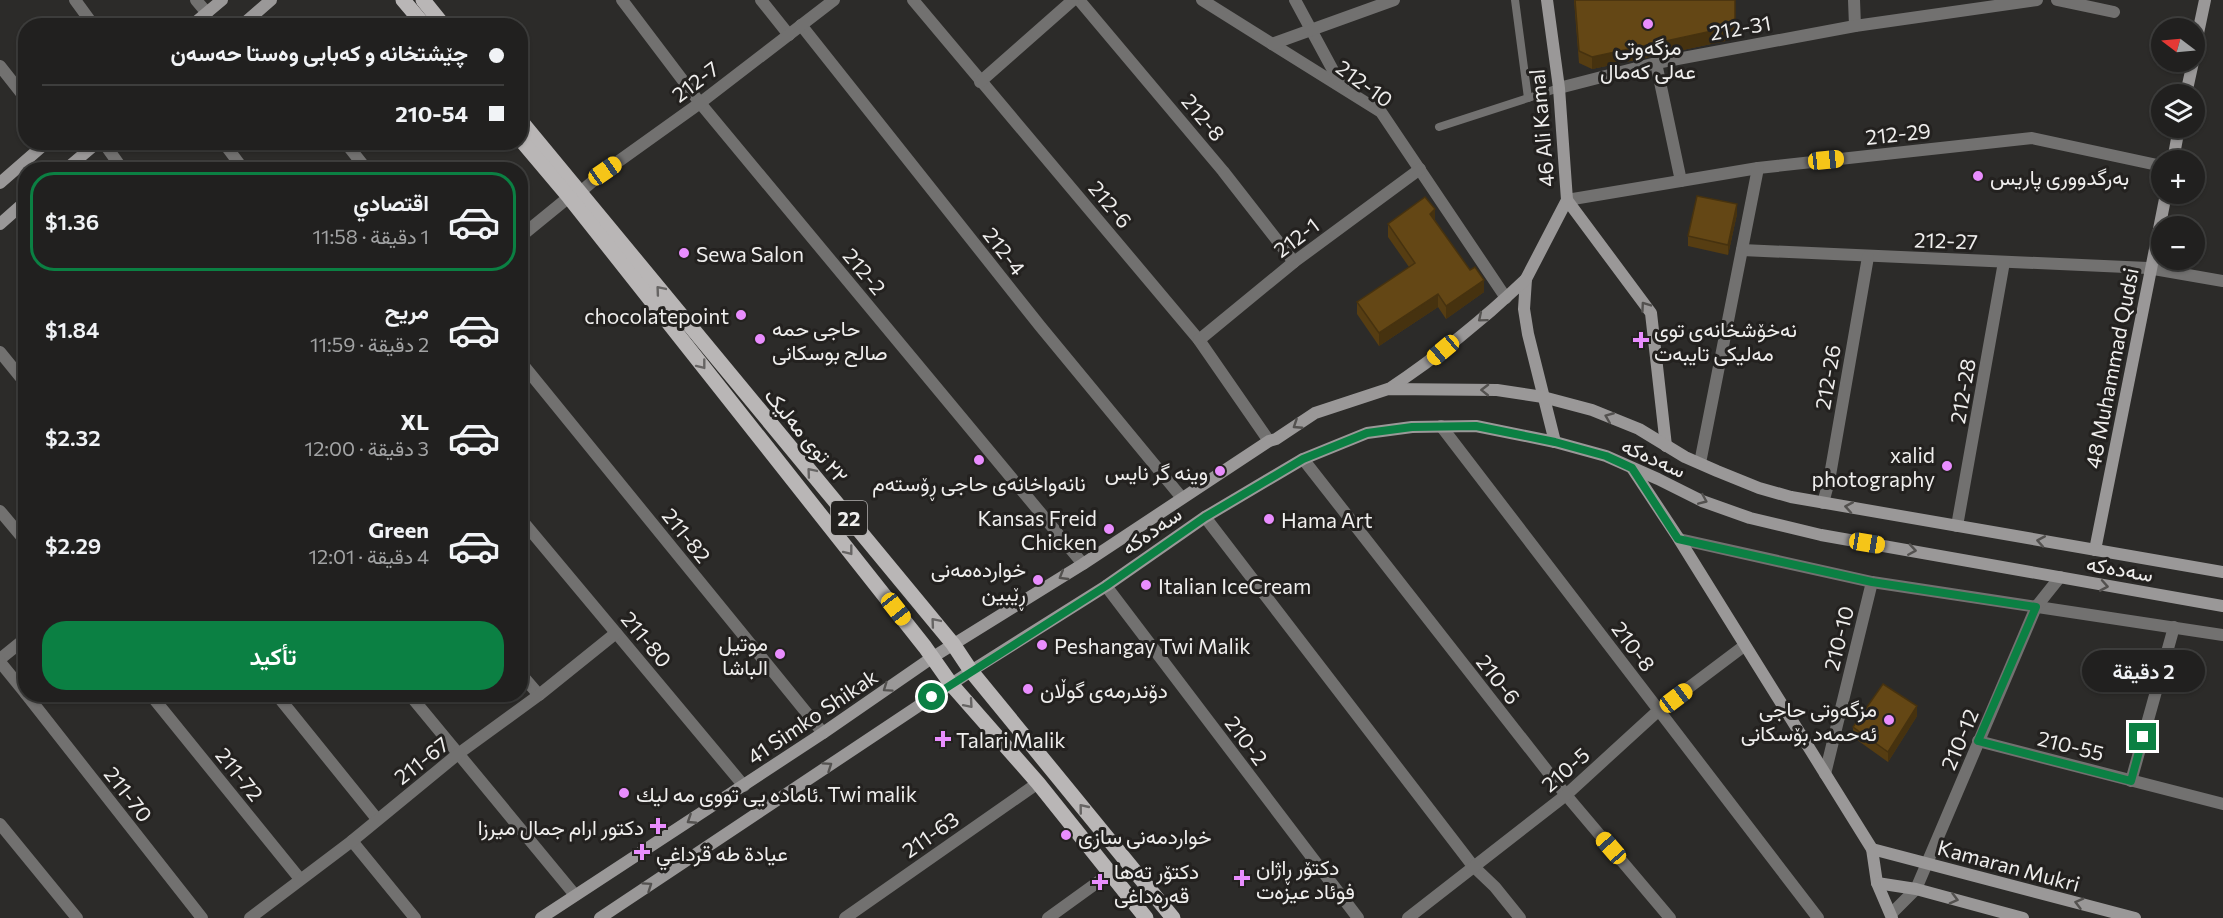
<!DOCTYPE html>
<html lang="ar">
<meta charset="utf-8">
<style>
body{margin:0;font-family:Commissioner,Vazirmatn,sans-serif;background:#2d2d2c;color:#f1f3f6;direction:rtl;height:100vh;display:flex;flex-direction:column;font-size:22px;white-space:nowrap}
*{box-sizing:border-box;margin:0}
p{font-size:20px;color:#a2a3a4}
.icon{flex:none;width:33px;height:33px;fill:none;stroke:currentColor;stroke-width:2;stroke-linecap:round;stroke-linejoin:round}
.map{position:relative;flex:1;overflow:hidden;direction:ltr}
.drawer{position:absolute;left:18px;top:162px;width:510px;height:540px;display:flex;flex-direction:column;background:#21201f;border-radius:24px;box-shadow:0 2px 4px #0004,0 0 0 2px #3e3e3d;direction:rtl}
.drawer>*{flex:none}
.guide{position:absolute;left:18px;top:18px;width:510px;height:132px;border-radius:24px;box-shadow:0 2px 4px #0004,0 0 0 2px #3e3e3d;direction:rtl;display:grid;align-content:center;height:132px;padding:0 24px;background:#21201f}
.needle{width:39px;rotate:286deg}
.tools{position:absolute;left:2151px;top:18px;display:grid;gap:12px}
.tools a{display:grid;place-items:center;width:54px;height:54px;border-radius:50%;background:#21201f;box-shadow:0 2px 4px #0004,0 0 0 2px #3e3e3d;font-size:30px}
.end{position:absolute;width:27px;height:27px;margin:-14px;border:8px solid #0b8043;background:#fff;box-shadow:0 0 0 3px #fff}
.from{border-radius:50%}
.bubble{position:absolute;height:42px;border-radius:21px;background:#21201f;box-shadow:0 2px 4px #0004,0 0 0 2px #3e3e3d;font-size:20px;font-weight:600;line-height:42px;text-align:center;direction:rtl}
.car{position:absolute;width:18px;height:36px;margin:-18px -9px;border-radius:8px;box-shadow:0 0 4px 2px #0007;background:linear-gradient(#f5c518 24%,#345 0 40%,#f5c518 0 76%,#345 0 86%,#f5c518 0)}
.guide b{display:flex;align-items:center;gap:21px;height:57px;font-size:22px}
.guide b+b{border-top:2px solid #3e3e3d}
.guide i{width:15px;height:15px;background:#f1f3f6}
ul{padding:10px 0 0;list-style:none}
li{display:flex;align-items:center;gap:18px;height:99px;margin:0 12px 9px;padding:0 12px;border:3px solid transparent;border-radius:24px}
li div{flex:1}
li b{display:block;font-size:22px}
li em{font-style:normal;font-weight:600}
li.selected{border-color:#0b8043}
li>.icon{width:54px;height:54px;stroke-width:1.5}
.button{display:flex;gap:12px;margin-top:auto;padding:12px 24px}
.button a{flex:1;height:69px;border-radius:24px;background:#0b8043;color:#fff;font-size:24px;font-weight:600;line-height:69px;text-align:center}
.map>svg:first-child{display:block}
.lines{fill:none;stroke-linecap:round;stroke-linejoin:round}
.lane{stroke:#727170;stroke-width:8}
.street{stroke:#727170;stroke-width:12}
.secondary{stroke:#9a9898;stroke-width:12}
.primary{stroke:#b9b6b6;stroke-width:15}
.wall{fill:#563d12}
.shaded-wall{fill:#46320f}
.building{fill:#644715;stroke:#46320f;stroke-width:1.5}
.oneway{stroke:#666463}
.oneway2{stroke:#53514f}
.route{stroke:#0b8043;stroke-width:8}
.poi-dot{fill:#e98dfe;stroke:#23211f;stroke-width:2}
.labels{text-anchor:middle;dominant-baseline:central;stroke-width:6;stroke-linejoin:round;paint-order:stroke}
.shield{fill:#23211f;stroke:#b2b0af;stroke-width:1.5}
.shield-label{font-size:20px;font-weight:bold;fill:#efeeed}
.street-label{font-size:21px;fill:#efeeed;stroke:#23211f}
.poi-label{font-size:21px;fill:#efeeed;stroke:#23211f;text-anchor:start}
</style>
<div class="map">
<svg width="2223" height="918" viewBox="0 0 2223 918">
<rect width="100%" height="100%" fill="#2c2b29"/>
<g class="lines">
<g class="lane">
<path d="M1515,0l13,98"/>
<path d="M1439,127l120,-39"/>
</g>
<g class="street">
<path d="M75,0l19,26"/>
<path d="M196,0l11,13"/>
<path d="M622,0l78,103 383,461"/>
<path d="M761,0l28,35"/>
<path d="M913,0l286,340 70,101"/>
<path d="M1079,0l144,171 71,91"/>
<path d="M1202,0l179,112 125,186"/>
<path d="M1295,0l47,87"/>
<path d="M1854,0l1,26"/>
<path d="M2057,0l57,12"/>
<path d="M801,25l239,301 142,172"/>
<path d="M1272,44l122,-44"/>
<path d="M1656,63l25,118"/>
<path d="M0,66l26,33"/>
<path d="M980,82l93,-82"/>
<path d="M1559,88l97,-25 199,-37 182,-26"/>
<path d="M103,142l20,28"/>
<path d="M223,142l21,28"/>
<path d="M345,142l22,28"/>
<path d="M579,193l26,-22 95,-68 134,-103"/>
<path d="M1567,200l191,-32 274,-30 130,28"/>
<path d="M520,237l49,-40"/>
<path d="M1742,250l406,18 75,13"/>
<path d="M1199,340l95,-78 126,-93"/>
<path d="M0,352l26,32"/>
<path d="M520,361l303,372"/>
<path d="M1441,426l377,492"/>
<path d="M1303,459l263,336 104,123"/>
<path d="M1700,463l58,-295"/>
<path d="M1823,503l6,-22 39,-224"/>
<path d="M0,511l26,31"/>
<path d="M1205,517l268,349 22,21 25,31"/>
<path d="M520,518l224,268"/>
<path d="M1957,526l47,-264"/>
<path d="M1679,539l193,43 351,53"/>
<path d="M1106,586l252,332"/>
<path d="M0,659l26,-21"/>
<path d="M0,662l26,32"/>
<path d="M520,673l19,22"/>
<path d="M26,694l176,224"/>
<path d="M150,694l150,185"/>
<path d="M276,694l101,125"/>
<path d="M409,694l166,201"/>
<path d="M1978,741l245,63"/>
<path d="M1825,774l47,-192"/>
<path d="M2131,781l43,-154"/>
<path d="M0,824l77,94"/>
<path d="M352,841l63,77"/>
<path d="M1891,914l25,-25 120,-282 24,-30"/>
<path d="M250,918l102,-77 106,-87 81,-59 77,-62"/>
<path d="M845,918l193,-135"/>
<path d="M1048,918l61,-44"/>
<path d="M1408,918l158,-123 93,-85 85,-64"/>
</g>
<g class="secondary">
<path d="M1547,0l12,88 8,112 -41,79 -2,30 4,25 27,108"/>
<path d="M191,26l31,-26"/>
<path d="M241,26l30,-26"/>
<path d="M2194,52l11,-52"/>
<path d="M2186,94l7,-32"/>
<path d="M2173,160l6,-32"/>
<path d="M65,170l33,-28"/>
<path d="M0,183l47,-41"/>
<path d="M1567,200l84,113 15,133"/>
<path d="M0,224l26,-23"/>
<path d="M1389,389c49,-33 95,-70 137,-110"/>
<path d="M1632,468l47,71 193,310 5,34 15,35"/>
<path d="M2095,550l71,-356"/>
<path d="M1872,849l263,69"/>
<path d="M1877,883l39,6 107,29"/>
<path d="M541,918l282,-185 110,-76 150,-93 186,-123 7,-2 39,-26 73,-24 109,1 46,7 49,13 47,19 46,28 32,14 42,17 32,9 432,75"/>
<path d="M600,918l371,-247 135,-85 99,-69 98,-58 64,-26 45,-6 64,-1 79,16 51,14 52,23 44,22 48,17 71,17 402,71"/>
</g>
<g class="primary">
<path d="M403,0l22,26"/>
<path d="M423,0l21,26"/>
<path d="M520,120l433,524 18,27 202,247"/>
<path d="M520,139l49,58 356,450 26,37 87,99 108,135"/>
</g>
</g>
<g class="wall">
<path d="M1574,0h161v39l-143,30 -13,-6z"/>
<path d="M1737,214l-9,41 -40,-9v-10z"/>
<path d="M1435,220l49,72 -38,27 -8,-12 -59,39 -22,-32v-12l52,-35 -21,-30v-13z"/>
<path d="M1917,716l-29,46 -35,-25v-10z"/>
</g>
<g class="shaded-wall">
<path d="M1735,26v13l-143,30v-12z"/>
<path d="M1737,204v10l-9,41v-10z"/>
<path d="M1435,209v13l-5,-8z"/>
<path d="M1484,280v12l-38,27v-13z"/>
<path d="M1438,294v13l-59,39v-13z"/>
<path d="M1917,706v10l-29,46v-10z"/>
</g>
<g class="building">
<path d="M1575,0h160v26l-143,31 -13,-6z"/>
<path d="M1697,196l40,8 -9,41 -40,-9z"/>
<path d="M1425,197l10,12 -5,5 40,56 5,-3 9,13 -38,26 -8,-12 -59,39 -22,-31 58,-39 -27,-39z"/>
<path d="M1883,684l34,22 -29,46 -35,-25z"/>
</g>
<defs><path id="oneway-chevron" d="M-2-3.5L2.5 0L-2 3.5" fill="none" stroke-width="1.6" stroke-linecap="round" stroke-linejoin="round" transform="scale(1.5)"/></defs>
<g class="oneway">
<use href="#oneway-chevron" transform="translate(660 290) rotate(-130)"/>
<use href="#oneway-chevron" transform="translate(702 365) rotate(52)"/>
<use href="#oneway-chevron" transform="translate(811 472) rotate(-130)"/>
<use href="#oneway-chevron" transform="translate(849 551) rotate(52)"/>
<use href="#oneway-chevron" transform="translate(935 622) rotate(-130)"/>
<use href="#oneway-chevron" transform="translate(969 704) rotate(49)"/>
<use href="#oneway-chevron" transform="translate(1083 808) rotate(-129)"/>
</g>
<g class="oneway2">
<use href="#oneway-chevron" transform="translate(1645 306) rotate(-125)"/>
<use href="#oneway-chevron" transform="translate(1482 318) rotate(140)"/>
<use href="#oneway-chevron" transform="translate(1485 390) rotate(-179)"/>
<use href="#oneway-chevron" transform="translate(1609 417) rotate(-158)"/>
<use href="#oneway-chevron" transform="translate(1297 425) rotate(147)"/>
<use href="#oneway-chevron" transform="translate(1703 500) rotate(23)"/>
<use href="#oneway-chevron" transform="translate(1849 507) rotate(-170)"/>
<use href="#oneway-chevron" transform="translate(2041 541) rotate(-170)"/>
<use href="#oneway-chevron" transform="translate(1912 550) rotate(9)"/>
<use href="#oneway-chevron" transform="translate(1063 576) rotate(149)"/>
<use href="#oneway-chevron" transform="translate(2104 586) rotate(10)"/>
<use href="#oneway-chevron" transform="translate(887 688) rotate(145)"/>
<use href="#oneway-chevron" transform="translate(828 766) rotate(-34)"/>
<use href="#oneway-chevron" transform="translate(691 820) rotate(147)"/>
<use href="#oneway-chevron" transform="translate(648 886) rotate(-34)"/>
<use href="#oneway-chevron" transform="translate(1954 899) rotate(15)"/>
<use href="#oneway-chevron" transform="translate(2079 903) rotate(-165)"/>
</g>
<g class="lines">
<path class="route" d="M932,697l174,-111 99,-69 98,-58 64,-26 45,-6 64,-1 79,16 51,14 26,12 46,71 194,43 164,25 -58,134 153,40 12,-44"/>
</g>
<g class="poi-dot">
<circle cx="1648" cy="24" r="6"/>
<circle cx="1978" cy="176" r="6"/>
<circle cx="684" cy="253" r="6"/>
<circle cx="741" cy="315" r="6"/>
<circle cx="760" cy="339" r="6"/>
<path d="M1638 331h6v6h6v6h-6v6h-6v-6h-6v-6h6z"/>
<circle cx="979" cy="460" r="6"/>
<circle cx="1947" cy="466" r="6"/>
<circle cx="1220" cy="471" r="6"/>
<circle cx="1269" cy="519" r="6"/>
<circle cx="1109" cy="529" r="6"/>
<circle cx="1038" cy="580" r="6"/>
<circle cx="1146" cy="585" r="6"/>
<circle cx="1042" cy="645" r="6"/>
<circle cx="780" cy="654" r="6"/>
<circle cx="1028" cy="689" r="6"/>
<circle cx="1889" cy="720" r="6"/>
<path d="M940 730h6v6h6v6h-6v6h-6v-6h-6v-6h6z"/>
<circle cx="624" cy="793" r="6"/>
<path d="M655 817h6v6h6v6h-6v6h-6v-6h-6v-6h6z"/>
<circle cx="1066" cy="835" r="6"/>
<path d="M639 843h6v6h6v6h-6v6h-6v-6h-6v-6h6z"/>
<path d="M1239 869h6v6h6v6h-6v6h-6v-6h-6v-6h6z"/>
<path d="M1097 873h6v6h6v6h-6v6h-6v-6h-6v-6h6z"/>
</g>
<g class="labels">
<rect class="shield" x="831" y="501" width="36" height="34" rx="4.5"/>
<g class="shield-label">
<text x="849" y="518">22</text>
</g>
<g class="street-label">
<text transform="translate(1740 27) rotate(-10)">212-31</text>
<text transform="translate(695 81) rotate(-37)">212-7</text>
<text transform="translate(1365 83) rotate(36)">212-10</text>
<text transform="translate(1204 117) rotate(50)">212-8</text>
<text transform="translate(1541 128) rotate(-95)">46 Ali Kamal</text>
<text transform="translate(1898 133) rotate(-6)">212-29</text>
<text transform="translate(1111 204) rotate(50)">212-6</text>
<text transform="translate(1296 237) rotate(-37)">212-1</text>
<text transform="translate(1946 240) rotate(2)">212-27</text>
<text transform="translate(1005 251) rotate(52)">212-4</text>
<text transform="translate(865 271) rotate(50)">212-2</text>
<text transform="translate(2111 368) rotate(-79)">48 Muhammad Qudsi</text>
<text transform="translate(1827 377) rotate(-80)">212-26</text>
<text transform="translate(1962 391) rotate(-80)">212-28</text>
<text transform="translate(807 435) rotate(50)">٢٢ توی مەلیک</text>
<text transform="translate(1654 457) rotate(24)">سەدەکە</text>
<text transform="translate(1151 530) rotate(-35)">سەدەکە</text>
<text transform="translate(687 535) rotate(51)">211-82</text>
<text transform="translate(2120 568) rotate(10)">سەدەکە</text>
<text transform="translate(1838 638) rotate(-76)">210-10</text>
<text transform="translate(647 639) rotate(50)">211-80</text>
<text transform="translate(1634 646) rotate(53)">210-8</text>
<text transform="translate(1499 679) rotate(52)">210-6</text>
<text transform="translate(812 716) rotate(-34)">41 Simko Shikak</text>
<text transform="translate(1959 739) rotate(-67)">210-12</text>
<text transform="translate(1247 740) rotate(53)">210-2</text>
<text transform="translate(2071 745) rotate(14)">210-55</text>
<text transform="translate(421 760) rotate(-38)">211-67</text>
<text transform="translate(1565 769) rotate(-41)">210-5</text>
<text transform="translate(240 774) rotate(51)">211-72</text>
<text transform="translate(129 794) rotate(52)">211-70</text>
<text transform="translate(930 834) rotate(-35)">211-63</text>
<text transform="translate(2009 865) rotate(15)">Kamaran Mukri</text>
</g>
<g class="poi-label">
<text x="1648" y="46" text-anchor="middle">مزگەوتی<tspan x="1648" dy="24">عەلی کەمال</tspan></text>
<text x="1990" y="176">بەرگدووری پاریس</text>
<text x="696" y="253">Sewa Salon</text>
<text x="729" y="315" text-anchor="end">chocolatepoint</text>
<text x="772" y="327">حاجی حمه<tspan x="772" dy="24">صالح بوسکانی</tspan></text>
<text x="1654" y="328">نەخۆشخانەی توی<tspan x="1654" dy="24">مەلیكی تایبەت</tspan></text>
<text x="1935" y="454" text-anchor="end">xalid<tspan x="1935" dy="24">photography</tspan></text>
<text x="1208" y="471" text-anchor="end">وینه گر نایس</text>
<text x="979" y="482" text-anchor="middle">نانە‌واخانە‌ی حاجی ڕۆستە‌م</text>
<text x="1097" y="517" text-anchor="end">Kansas Freid<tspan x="1097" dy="24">Chicken</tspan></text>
<text x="1281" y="519">Hama Art</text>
<text x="1026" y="568" text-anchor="end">خواردە‌مە‌نی<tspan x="1026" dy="24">ڕێبین</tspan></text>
<text x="1158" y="585">Italian IceCream</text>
<text x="768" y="642" text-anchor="end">موتيل<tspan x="768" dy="24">الباشا</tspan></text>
<text x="1054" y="645">Peshangay Twi Malik</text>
<text x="1040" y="689">دۆندرمەی گوڵان</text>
<text x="1877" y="708" text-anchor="end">مزگەوتی حاجی<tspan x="1877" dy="24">ئەحمەد بۆسکانی</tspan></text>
<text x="956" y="739">Talari Malik</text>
<text x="636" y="793">ئاماده يى تووى مه ليك. Twi malik</text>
<text x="644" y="826" text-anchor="end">دكتور ارام جمال ميرزا</text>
<text x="1078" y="835">خواردمەنی سازی</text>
<text x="656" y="852">عيادة طه قرداغي</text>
<text x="1256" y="866">دکتۆر ڕاژان<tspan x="1256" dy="24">فوئاد عیزەت</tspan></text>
<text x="1114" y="870">دکتۆر تەها<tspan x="1114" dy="24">قەرەداغی</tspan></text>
</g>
</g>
</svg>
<div class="tools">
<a><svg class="needle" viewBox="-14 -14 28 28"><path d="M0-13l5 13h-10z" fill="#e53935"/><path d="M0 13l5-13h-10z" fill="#a2a3a4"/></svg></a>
<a><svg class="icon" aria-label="layers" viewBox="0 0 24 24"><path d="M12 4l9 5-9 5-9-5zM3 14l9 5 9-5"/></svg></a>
<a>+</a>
<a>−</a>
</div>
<i class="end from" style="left:932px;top:697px"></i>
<i class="end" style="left:2143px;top:737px"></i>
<div class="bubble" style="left:2082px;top:650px;width:123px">2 دقيقة</div>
<i class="car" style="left:1826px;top:160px;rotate:84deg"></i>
<i class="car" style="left:605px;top:171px;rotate:55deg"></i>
<i class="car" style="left:1443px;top:350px;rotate:230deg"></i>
<i class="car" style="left:1867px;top:543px;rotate:99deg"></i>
<i class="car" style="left:896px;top:609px;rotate:142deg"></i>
<i class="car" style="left:1676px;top:698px;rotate:53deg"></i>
<i class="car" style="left:1611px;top:848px;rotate:319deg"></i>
<div class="guide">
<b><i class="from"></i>چێشتخانە و كەبابی وەستا حەسەن</b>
<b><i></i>210-54</b>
</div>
<section class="drawer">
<ul>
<li class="selected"><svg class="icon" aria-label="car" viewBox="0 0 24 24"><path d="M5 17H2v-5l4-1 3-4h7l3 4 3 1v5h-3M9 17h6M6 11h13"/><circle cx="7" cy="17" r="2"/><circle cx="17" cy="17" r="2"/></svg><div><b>اقتصادي</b><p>1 دقيقة · 11:58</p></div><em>$1.36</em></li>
<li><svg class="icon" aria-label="car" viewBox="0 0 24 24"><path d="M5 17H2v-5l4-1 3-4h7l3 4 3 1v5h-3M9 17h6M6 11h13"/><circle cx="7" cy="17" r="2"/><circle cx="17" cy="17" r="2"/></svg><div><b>مريح</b><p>2 دقيقة · 11:59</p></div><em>$1.84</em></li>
<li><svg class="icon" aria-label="car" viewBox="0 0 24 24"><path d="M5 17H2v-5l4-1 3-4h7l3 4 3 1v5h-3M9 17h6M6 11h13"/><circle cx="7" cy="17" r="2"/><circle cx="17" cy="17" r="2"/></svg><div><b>XL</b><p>3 دقيقة · 12:00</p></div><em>$2.32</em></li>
<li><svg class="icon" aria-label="car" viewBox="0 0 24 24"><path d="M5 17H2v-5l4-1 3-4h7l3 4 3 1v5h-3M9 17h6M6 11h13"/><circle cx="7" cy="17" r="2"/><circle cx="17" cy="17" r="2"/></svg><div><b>Green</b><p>4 دقيقة · 12:01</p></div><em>$2.29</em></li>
</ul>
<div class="button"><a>تأكيد</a></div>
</section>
</div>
